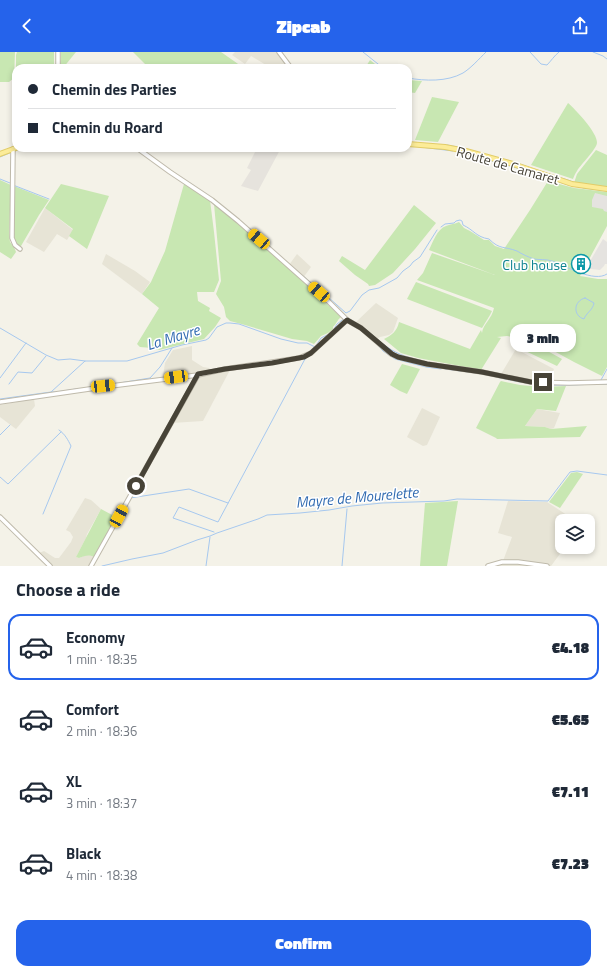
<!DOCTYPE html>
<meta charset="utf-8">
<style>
body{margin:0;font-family:"Titillium Web",sans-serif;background:#f2f2f3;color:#1f2937;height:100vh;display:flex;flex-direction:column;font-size:15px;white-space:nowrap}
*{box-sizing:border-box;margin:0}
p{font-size:13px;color:#747a83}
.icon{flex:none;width:22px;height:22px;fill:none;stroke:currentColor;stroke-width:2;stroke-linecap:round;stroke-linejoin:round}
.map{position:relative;height:514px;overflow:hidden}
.sheet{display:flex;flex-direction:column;background:#fff;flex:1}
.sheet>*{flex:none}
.banner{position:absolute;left:12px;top:12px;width:400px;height:88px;border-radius:12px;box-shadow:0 2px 6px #0003;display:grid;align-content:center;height:88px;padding:0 16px;background:#fff}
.fabs{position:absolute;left:555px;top:462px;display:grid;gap:8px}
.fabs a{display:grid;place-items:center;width:40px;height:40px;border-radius:8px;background:#fff;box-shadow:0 2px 6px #0003;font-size:20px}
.end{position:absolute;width:18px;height:18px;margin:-9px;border:5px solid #474337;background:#fff;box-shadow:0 0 0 2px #fff}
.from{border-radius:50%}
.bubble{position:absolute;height:28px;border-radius:12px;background:#fff;box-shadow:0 2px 6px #0003;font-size:13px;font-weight:800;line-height:28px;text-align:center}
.car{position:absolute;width:12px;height:24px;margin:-12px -6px;border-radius:5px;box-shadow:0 0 3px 1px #0007;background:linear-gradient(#f5c518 24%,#345 0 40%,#f5c518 0 76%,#345 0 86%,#f5c518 0)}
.banner b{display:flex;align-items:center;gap:14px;height:38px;font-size:15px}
.banner b+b{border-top:1px solid #e0e1e3}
.banner i{width:10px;height:10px;background:#1f2937}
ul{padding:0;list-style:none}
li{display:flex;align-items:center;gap:12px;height:66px;margin:0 8px 6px;padding:0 8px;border:2px solid transparent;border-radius:12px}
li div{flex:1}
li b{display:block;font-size:15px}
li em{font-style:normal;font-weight:800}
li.current{border-color:#2563eb}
li>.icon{width:36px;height:36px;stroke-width:1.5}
h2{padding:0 16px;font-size:18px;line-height:48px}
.button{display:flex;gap:8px;margin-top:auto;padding:8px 16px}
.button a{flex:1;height:46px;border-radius:12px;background:#2563eb;color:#fff;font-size:16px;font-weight:800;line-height:46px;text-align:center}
header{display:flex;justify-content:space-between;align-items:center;height:52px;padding:0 16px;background:#2563eb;color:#fff;font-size:18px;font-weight:800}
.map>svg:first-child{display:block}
.residential{fill:#e7e4d6}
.industrial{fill:#e6e3dd}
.green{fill:#c8e7b2}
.parking{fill:#e5e3e0}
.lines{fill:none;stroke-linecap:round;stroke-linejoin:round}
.stream{stroke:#a6c8ef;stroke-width:1}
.minor-casing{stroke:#bfbaab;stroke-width:5.5}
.major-casing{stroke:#e2cc68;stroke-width:6}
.minor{stroke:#fff;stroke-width:3.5}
.major{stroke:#fcec98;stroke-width:4}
.route{stroke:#474337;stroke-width:5}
.labels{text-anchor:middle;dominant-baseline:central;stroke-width:3;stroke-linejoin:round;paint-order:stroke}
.street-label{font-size:14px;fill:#474337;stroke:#fff}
.culture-label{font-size:14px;fill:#0d838f;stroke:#fff;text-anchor:end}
.water-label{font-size:15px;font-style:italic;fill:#316bb1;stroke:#fff}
</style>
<header><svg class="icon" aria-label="back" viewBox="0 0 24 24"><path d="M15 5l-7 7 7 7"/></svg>Zipcab<svg class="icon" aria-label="share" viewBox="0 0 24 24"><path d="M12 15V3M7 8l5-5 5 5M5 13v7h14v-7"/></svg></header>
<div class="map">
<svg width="607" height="514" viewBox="0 0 607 514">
<rect width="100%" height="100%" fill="#f4f2e8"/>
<g class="residential">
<path d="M235,0h42l13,16h-19l-20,-12 -6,8 -13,-9z"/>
<path d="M45,156l28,22 -6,10 -10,-6 -13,18 -18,-10z"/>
<path d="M106,202l29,17 15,11 -8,12 -40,-30z"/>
<path d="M297,202l14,13 -8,11 -14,-13z"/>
<path d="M376,251l22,15 -5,14 -4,3 -9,2 -3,2 -21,-17z"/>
<path d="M192,294v14l11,7 6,1 2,3 -17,3 -31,2 2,-13 8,-13z"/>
<path d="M516,297l38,20 -6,13 -22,-2 -25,-6z"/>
<path d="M230,318l-27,51 -31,2 26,-47 7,-2z"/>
<path d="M34,347l1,7 -19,23 -16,-12v-12z"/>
<path d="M422,356l18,9 -13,28 -4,1 -16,-9z"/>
<path d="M537,357l23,4 -6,15 -3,1 -6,-2 -20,-1z"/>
<path d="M85,446l6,2 10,9 -14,25 -1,4 -10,19 3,1 7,-3h4l4,2 -5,9h-38l-12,-12v-1l5,-2 11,7h4l12,-16 2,-5 -3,-5 -4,-2z"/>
<path d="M508,449l39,1 29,19h-14v26h3l-14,19h-53l5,-5 9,-24 -14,-4z"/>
</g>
<path class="industrial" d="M257,96h24l-23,43 -17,-5 10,-16 -4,-2z"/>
<g class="green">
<path d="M0,0h15l-1,26 -5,4h-9z"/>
<path d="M17,0h37v16h-38v15l-4,-1 4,-4v-23z"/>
<path d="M61,0h15l-13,16h-3z"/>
<path d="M133,0h88l20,14 -2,2h-90z"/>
<path d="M370,8l10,8h-15z"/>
<path d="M408,28l14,1 -7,12 -7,-1z"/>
<path d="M432,45l27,5 -21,40 -23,-2z"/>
<path d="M568,51c7,6 30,30 29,40 -1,7 -16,21 -20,28 -2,3 -3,5 -4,8l-42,-14z"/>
<path d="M596,98l11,5v32l-33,-4 3,-9z"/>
<path d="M0,128l11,5 -2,49 1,8 4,5 2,5 -5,7 -11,-7z"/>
<path d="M548,129l26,7 33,4v34l-27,50 18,3h9v88l-5,9 -28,-14 -44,-24h-6l38,21 -5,7 -40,-19 5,-9 -15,-2 -10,1 4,1 -20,32 -63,-12 -17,-5 -17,-14c8,-4 13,-8 15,-17l71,27 11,-19 1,3c1,-9 10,-14 12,-25l-77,-28 6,-7 9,-20 63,22 -66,-25c4,-8 8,-21 17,-24 5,-2 9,-2 13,-4l5,6 6,3 14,9h5l6,6 9,3 26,-39z"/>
<path d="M61,132l48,12 -22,53 -18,-13 4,-7 -28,-21z"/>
<path d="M184,132l26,16 4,32 5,48 -5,12h-17l1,9 12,7 -1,3 12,7 -6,9 -11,12 -45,11 -7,-2 -12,-1 -3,-3 22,-36 -17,-14 9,-12 14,-31z"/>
<path d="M14,134l35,14 -10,15 -18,31 -2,1 -3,-2 -3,-9z"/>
<path d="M214,152l3,2 38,31 86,80c-4,3 -4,6 -8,10v2l-5,4 -7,3 -7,8 -7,-3 -15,-2 -47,-14 -15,-4 -4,-4 -2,-10 -8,-13 5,-13z"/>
<path d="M414,153l22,18 -21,26 -22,24 -18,12 -6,1 -1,-2 -13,-9 -16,-14 3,-5 23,14z"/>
<path d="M416,230l76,29 -2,4 -8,13 -75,-29z"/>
<path d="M402,312l18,5 -13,25 -7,-3 -10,-6z"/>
<path d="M501,329l19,4 22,2 24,-1 -10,25 -19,-2 -12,17 20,1 6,2 36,-3 -7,11 -83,2 -1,-1 -20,-10 24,-46z"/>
<path d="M577,420l6,2 -23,34 -11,-6 22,-29z"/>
<path d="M458,449l-11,65h-27l5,-63z"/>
<path d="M101,457l15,8 -22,40c-6,-3 -9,-1 -15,1l-3,-1z"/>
</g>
<g class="parking">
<path d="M595,141l12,3v16l-3,-1 -1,-2 -11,-2v-7z"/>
<path d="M603,187l4,3v22h-2l-1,2 -4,4 -9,-1 -5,-1z"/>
</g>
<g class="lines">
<g class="stream">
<path d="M363,0l20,16"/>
<path d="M530,0l11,12 6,1c4,-4 7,-9 12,-13"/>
<path d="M593,0l10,4 4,3"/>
<path d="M408,26c17,3 39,4 55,-5 8,-5 16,-14 23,-21"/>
<path d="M408,90l8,1"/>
<path d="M447,93l16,3"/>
<path d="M413,94l40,5"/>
<path d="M15,99l6,-3"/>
<path d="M456,99l68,19"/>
<path d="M0,100l16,-6"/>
<path d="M0,105l12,-5"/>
<path d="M517,111l19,7"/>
<path d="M539,119l32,10"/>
<path d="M537,122l31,11"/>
<path d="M0,127l10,4"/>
<path d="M13,133l36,14"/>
<path d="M583,136l24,3"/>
<path d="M441,175l4,-3 9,-1 2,-2 4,-1 2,1 1,4c11,5 13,12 26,14 11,11 15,7 28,12 5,3 11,6 17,8 5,1 12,0 18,2 14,5 42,22 55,13"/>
<path d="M303,224l25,21 18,16 4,-2 12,-16 7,-5 10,-2 18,-10 6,-7 7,-5 3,-4 7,-5 17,-27"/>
<path d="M585,246l9,5c-1,7 -8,10 -10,16 -11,-3 -11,-18 1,-21z"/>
<path d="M348,266l13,8"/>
<path d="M0,276l46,27 12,5 12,-1 15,2"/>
<path d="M364,276l14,12"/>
<path d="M379,289c11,9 22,15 36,18"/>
<path d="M377,292l6,7 12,8 31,8 15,2"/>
<path d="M445,317l39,5"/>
<path d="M496,325c10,2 21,5 31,6 26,4 54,1 80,1"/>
<path d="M0,326l26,-35"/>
<path d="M601,328l6,-11"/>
<path d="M9,332l9,-12 14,1 14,-17"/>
<path d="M101,334l49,-8 10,-11 12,-19"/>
<path d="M52,340h4l20,-3"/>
<path d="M0,347l51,-7 34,-31h42l55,-16 24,-5 3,-2 8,-11 9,-4h4l9,1 42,15 17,4h9l8,4 6,-9 8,-4 5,-5 3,-5 8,-6"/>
<path d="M0,383l10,-10"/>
<path d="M0,425l8,7 53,-52"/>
<path d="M130,446l59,-9 39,14"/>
<path d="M43,462l28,-68c-3,-6 -6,-12 -12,-16"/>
<path d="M214,480l-41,-14 6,-11 39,15 87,-163"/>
<path d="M102,514l30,-7 31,-6 34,-13 13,-4 7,-3 41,-14 9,-4 33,-2 29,-3 23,-4 30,-3 62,-2 13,-2 91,2 22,-29 7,-1 30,4"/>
<path d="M206,514l4,-29"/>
<path d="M342,514l5,-57"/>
</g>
<g class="minor-casing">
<g id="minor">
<path d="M279,0l12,16"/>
<path d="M58,16v-16"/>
<path d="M137,96l33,24 42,28 26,21 89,79 20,20 14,8 30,26 7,3 29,7 55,8 49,10 38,1 38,-1"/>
<path d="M13,97l-1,89 3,7 5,4"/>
<path d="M0,350l103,-15 95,-12 27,-6 74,-11 12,-5 36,-33"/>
<path d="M0,465l50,49"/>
<path d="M91,514l107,-191"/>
<path d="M488,514l14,-4h16l29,4"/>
</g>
</g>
<g class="major-casing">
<g id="major">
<path d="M408,92l37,3 21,4 47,13 59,20 35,5"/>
<path d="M0,102l16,-6"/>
</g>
</g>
<use href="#minor" class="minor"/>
<use href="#major" class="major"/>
</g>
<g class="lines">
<path class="route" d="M136,434l62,-112 27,-5 47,-6 32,-6 7,-4 36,-33 14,8 31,26 6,3 29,7 55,8 49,10h12"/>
</g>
<defs>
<g id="building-ring" transform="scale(1)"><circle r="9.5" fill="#fff" stroke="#0f9aa8" stroke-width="1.5"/><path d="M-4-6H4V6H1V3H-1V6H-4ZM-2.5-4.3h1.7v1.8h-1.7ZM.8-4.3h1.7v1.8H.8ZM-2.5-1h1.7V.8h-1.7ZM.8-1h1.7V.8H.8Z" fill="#0f9aa8"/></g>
</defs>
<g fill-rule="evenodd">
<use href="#building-ring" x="581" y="212"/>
</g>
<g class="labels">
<g class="street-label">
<text transform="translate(508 113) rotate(16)">Route de Camaret</text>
</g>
<g class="culture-label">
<text x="567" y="212">Club house</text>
</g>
<g class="water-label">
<text transform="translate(173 285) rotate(-17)">La Mayre</text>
<text transform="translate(357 445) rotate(-5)">Mayre de Mourelette</text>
</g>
</g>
</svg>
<div class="fabs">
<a><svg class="icon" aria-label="layers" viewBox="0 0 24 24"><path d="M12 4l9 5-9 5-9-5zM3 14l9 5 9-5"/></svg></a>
</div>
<i class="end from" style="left:136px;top:434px"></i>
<i class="end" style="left:543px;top:330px"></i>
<div class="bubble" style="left:510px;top:272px;width:66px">3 min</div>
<i class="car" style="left:259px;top:187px;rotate:310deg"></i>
<i class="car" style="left:319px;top:240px;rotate:311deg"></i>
<i class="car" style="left:176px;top:325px;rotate:262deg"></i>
<i class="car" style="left:103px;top:334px;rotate:84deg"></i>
<i class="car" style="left:119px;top:464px;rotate:29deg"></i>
<div class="banner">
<b><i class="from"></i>Chemin des Parties</b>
<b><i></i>Chemin du Roard</b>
</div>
</div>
<section class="sheet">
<h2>Choose a ride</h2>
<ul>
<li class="current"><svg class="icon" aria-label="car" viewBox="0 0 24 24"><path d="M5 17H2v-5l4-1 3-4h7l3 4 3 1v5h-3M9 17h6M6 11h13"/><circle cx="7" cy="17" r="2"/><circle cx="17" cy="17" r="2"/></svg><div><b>Economy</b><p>1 min · 18:35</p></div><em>€4.18</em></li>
<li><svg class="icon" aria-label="car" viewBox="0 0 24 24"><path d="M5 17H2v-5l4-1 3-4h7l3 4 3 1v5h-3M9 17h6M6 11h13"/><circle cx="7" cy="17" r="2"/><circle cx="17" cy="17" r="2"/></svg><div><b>Comfort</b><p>2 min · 18:36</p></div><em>€5.65</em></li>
<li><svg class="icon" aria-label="car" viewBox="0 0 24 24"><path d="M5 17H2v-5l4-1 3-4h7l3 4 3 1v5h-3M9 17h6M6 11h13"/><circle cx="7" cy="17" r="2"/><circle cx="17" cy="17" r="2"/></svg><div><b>XL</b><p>3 min · 18:37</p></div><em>€7.11</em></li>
<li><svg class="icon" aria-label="car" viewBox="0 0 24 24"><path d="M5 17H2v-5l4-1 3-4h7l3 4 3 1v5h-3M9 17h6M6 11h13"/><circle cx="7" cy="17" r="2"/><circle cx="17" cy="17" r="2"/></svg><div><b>Black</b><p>4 min · 18:38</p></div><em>€7.23</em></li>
</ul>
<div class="button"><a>Confirm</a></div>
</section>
